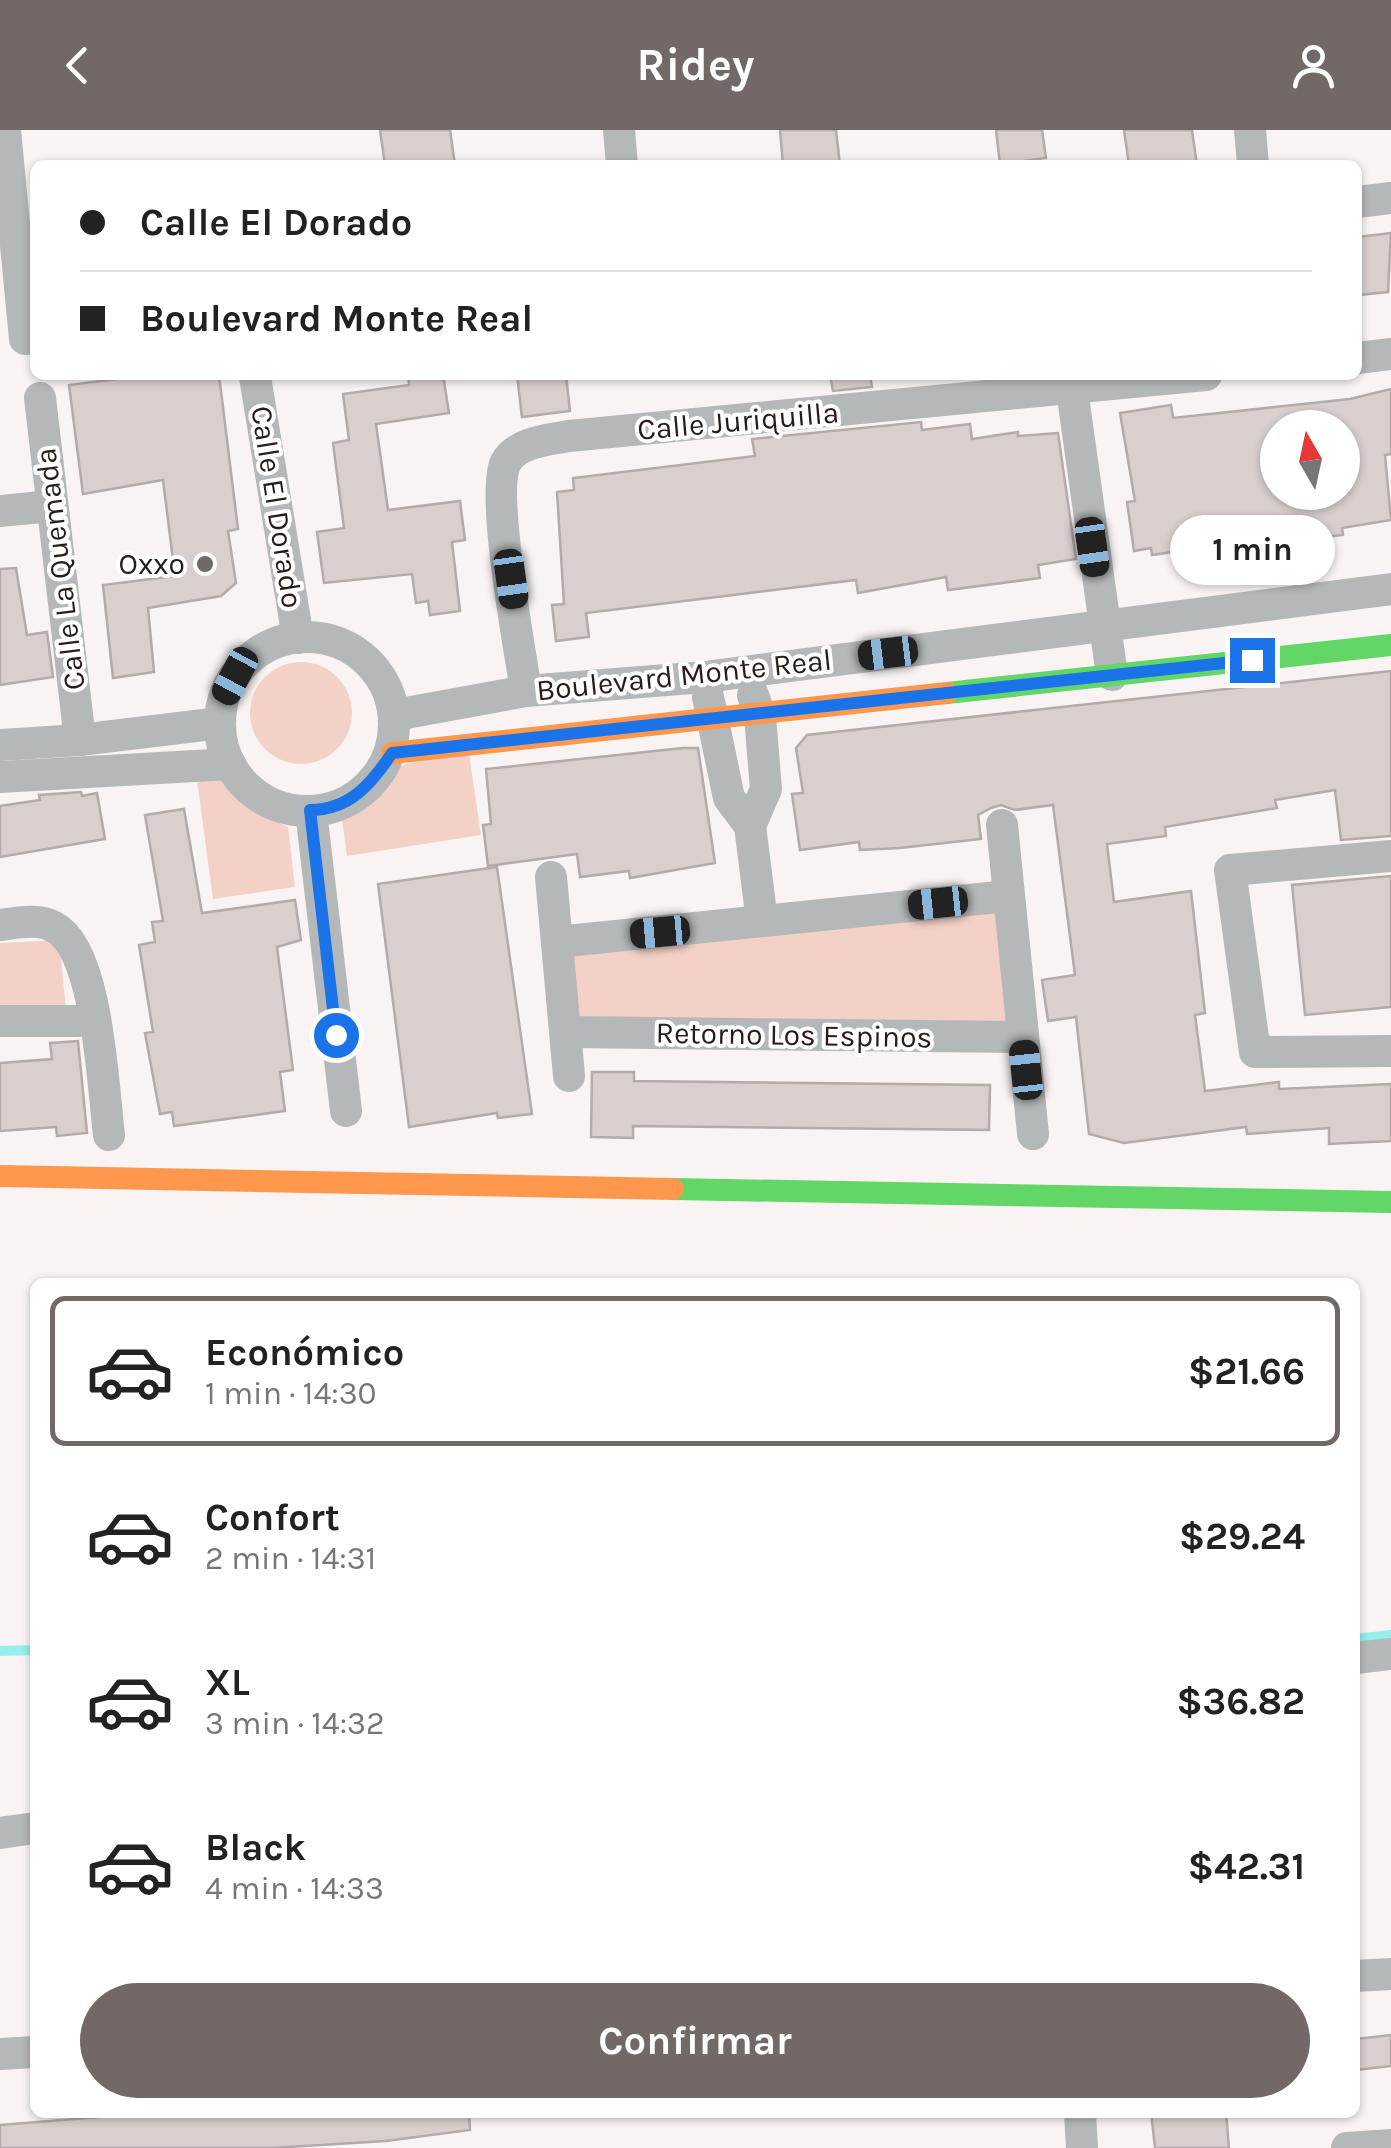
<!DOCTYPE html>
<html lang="es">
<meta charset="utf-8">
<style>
body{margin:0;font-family:Karla,sans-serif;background:#f6f6f6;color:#222;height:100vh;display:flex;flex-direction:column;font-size:38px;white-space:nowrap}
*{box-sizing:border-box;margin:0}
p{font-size:32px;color:#767676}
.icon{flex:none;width:55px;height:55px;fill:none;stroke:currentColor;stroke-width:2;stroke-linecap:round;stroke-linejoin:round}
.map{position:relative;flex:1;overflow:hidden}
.drawer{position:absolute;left:30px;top:1148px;width:1330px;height:840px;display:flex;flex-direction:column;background:#fff;border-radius:15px;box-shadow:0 2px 8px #0004}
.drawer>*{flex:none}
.top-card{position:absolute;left:30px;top:30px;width:1332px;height:220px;border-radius:15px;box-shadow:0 2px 8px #0004;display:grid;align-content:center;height:220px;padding:0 50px;background:#fff}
.needle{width:65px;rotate:351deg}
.tools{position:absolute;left:1260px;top:280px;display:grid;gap:20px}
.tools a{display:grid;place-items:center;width:100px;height:100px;border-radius:50%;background:#fff;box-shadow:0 2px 8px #0004;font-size:50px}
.end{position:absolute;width:45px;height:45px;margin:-22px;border:12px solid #1a73e8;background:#fff;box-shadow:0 0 0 5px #fff}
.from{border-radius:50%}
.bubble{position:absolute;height:70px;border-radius:35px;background:#fff;box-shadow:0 2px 8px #0004;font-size:32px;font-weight:700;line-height:70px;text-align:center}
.car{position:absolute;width:30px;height:60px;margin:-30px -15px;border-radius:12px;box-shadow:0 0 8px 2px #0007;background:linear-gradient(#222 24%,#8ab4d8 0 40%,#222 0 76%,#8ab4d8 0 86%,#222 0)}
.top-card b{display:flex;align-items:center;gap:35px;height:95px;font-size:38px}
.top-card b+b{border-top:2px solid #e0e0e0}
.top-card i{width:25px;height:25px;background:#222}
ul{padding:18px 0 0;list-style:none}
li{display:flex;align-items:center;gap:30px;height:150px;margin:0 20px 15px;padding:0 30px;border:5px solid transparent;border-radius:15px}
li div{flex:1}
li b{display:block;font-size:38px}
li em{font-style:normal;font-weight:700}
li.active{border-color:#726865}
li>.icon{width:90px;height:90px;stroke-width:1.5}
.action{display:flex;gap:20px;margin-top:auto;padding:20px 50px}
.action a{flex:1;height:115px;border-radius:60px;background:#726865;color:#fff;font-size:40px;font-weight:700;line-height:115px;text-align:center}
header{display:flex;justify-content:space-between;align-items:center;height:130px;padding:0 50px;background:#726865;color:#fff;font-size:45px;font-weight:700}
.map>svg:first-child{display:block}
.green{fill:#f4d1c7}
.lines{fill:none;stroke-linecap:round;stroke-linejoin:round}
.stream{stroke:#96eeed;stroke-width:10}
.building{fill:#d9d0ce;stroke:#b3aba9;stroke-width:2.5;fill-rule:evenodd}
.street{stroke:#b5b8b8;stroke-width:32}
.fast{stroke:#63d668;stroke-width:22}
.slow{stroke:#ff974d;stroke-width:22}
.route{stroke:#1a73e8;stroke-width:12}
.poi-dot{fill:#726865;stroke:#fff;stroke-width:4}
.labels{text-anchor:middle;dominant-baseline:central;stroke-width:8;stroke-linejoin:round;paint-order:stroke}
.street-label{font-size:30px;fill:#291c18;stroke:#fff}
.poi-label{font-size:30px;fill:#291c18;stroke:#fff;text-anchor:end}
</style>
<header><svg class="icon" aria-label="back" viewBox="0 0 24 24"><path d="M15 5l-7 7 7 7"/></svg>Ridey<svg class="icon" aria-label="person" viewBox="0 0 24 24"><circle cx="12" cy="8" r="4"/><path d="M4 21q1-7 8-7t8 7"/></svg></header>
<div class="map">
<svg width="1391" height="2018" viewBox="0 0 1391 2018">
<rect width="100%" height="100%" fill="#f9f4f3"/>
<g class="green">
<circle cx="301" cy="583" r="51"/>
<path d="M468,616l13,89 -134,21 -6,-43 19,-10 29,-34z"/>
<path d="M196,643l31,7 28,31 33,16 7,60 -82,12z"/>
<path d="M997,779l10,112h-435l-6,-69z"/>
<path d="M59,810l7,69 -66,1v-67z"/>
</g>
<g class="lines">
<g class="stream">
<path d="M1355,1509l36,-4"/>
<path d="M0,1521l35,-1"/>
</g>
</g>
<g class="building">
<path d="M380,0h70l5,35h-70z"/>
<path d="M780,0h56l4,35h-57z"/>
<path d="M996,0h46l4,28 -46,6z"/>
<path d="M1124,0h68l5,35h-68z"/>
<path d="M1391,103l-3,59 -30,3v-58z"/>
<path d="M148,245h71l19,154 -10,2 8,52 -15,13 -73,12 6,64 -41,6 -10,-93 72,-9 -12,-96 -80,14 -14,-109z"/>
<path d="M408,245h35l6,38 -73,11 12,86 72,-9 5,39 -13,2 8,69 -30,4 -2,-14 -12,2 -4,-29 -88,9 -7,-51 27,-4 -11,-85 16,-3 -6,-46 66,-9z"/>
<path d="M517,245h49l4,36 -48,6z"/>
<path d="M830,245h40l2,12 -39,4z"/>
<path d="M1391,259v65l-6,1 6,65 -49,8 1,7 -36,4 2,13 -45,7 -3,-20 -109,16 -1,-7 -17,3 -7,-49 8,-1 -15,-88 51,-8 2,13 177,-19zM1278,298h64l6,64h-70z"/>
<path d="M921,292l1,8 48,-6 2,15 46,-7v4l40,-3 18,126 -38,6 2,13 -92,12 -2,-13 -88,16 -2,-13 -270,33 3,24 -33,4 -4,-36 12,-1 -7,-112 17,-2 -1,-12 182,-22 -3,-17z"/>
<path d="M16,438l11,67 20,-3 6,45 -53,8v-116z"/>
<path d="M1391,541v165l-50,4 -6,-50 -60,10 2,8 -112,19 1,9 -59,8 7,58 77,-11 14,122 -10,2 10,76 74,-9v7l112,-5v57l-62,3v-16l-82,6 -1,-7 -122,16 -35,-9 -13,-117 -28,4 -6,-41 33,-5 -22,-170 -38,5 -14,-5 -10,3 -13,7 3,24 -81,9 -40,2 -1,-8 -59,8 -8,-56 11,-1 -7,-45 11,-13z"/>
<path d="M683,618h15l17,115 -85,15 -1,-7 -49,6 -3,-23 -89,12 -5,-41 8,-1 -5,-55z"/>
<path d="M81,662l1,4 15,-3 8,46 -105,18v-51l40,-6 -1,-5z"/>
<path d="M184,679l18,104 93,-13 6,40 -24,7 16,123 -13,2 5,39 -111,15 -2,-14 -12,2 -15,-81 8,-1 -14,-87 16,-3 -3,-20 11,-1 -18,-106z"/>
<path d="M497,737l35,247 -34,4 -1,-5 -88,14 -31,-243z"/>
<path d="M1391,746v131l-86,8 -13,-130z"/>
<path d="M78,911l9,92 -30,3 -1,-9 -56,4v-68l52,-4 -2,-16z"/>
<path d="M592,942h42v9l356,4 -1,45 -356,-4v12l-42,-1z"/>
<path d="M1391,1905v31l-36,4v-31z"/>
<path d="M160,1982h309l1,18 -84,11 -114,7h-272v-23z"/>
<path d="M1151,1982h75l3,36h-74z"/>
</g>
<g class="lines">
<g class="street">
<path d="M5,0l20,209"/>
<path d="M619,0l3,35"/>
<path d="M1250,0l3,35"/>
<path d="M1358,72l33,-4"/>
<path d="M1358,228l33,-4"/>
<path d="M255,247l43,261"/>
<path d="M1072,260l40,285"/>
<path d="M40,268l40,342"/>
<path d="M0,381l52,-5"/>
<circle cx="307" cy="594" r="87"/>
<path d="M526,561c-6,-41 -36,-200 -20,-229 11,-20 43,-22 63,-26l637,-61"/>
<path d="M708,567l21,101 21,28 12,95"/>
<path d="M395,585l131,-24 179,-14 686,-88"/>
<path d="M0,615l80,-5 140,-17"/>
<path d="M0,647l230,-13"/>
<path d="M311,681l35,300"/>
<path d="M1002,695l31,309"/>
<path d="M750,696l16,-37 -6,-73 -7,-21"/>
<path d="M1391,726l-161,14 25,182 136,-1"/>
<path d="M551,747l18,199"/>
<path d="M0,795c17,-2 39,-7 54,2 44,22 49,161 55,208"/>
<path d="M557,812l451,-46"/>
<path d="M0,891h95"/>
<path d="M566,902l457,5"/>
<path d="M1355,1528l36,-4"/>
<path d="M0,1703l35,-5"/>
<path d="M1355,1846l36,-2"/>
<path d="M0,1924l35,-2"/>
<path d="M1080,1982l2,36"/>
<path d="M1347,2018l44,-3"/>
</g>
<g class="fast">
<path d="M947,563l444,-48"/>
<path d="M673,1059l718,13"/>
</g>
<g class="slow">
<path d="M392,623l555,-60"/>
<path d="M0,1046l673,13"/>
</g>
</g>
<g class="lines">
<path class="route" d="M336,905l-26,-225c40,0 62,-27 82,-57l860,-93"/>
</g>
<circle class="poi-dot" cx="205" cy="434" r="10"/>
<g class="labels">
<g class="street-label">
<text transform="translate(738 291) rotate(-5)">Calle Juriquilla</text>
<text transform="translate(277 377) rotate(81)">Calle El Dorado</text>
<text transform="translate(60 439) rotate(-97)">Calle La Quemada</text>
<text transform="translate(684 545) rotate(-6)">Boulevard Monte Real</text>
<text transform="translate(794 905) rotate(1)">Retorno Los Espinos</text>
</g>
<g class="poi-label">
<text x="185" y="434">Oxxo</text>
</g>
</g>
</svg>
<div class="tools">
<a><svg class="needle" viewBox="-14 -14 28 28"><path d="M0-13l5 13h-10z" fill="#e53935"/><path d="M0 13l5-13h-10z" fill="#767676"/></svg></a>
</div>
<i class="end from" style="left:336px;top:905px"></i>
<i class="end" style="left:1252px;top:530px"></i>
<div class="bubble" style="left:1170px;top:385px;width:165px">1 min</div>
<i class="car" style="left:1092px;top:417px;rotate:172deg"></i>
<i class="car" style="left:511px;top:449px;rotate:172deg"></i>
<i class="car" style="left:888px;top:523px;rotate:263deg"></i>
<i class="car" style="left:235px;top:546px;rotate:208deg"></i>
<i class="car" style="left:938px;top:773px;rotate:264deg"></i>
<i class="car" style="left:660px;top:802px;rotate:265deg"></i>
<i class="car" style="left:1026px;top:940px;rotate:354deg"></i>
<div class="top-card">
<b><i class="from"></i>Calle El Dorado</b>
<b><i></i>Boulevard Monte Real</b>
</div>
<section class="drawer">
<ul>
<li class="active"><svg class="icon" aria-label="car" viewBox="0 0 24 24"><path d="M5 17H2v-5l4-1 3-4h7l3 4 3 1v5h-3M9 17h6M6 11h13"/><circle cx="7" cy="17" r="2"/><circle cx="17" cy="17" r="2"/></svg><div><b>Económico</b><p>1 min · 14:30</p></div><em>$21.66</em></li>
<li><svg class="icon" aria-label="car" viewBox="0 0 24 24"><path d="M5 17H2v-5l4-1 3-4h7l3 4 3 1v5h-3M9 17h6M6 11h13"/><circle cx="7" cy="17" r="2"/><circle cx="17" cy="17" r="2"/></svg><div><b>Confort</b><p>2 min · 14:31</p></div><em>$29.24</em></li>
<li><svg class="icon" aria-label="car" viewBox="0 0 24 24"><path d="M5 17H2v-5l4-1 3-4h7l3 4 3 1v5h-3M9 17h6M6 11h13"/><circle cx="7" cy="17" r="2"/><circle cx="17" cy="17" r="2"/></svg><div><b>XL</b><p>3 min · 14:32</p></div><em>$36.82</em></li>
<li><svg class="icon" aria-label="car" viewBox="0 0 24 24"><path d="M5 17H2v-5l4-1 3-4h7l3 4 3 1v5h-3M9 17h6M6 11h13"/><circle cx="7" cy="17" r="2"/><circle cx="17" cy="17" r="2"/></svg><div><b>Black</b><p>4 min · 14:33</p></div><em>$42.31</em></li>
</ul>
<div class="action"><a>Confirmar</a></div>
</section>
</div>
